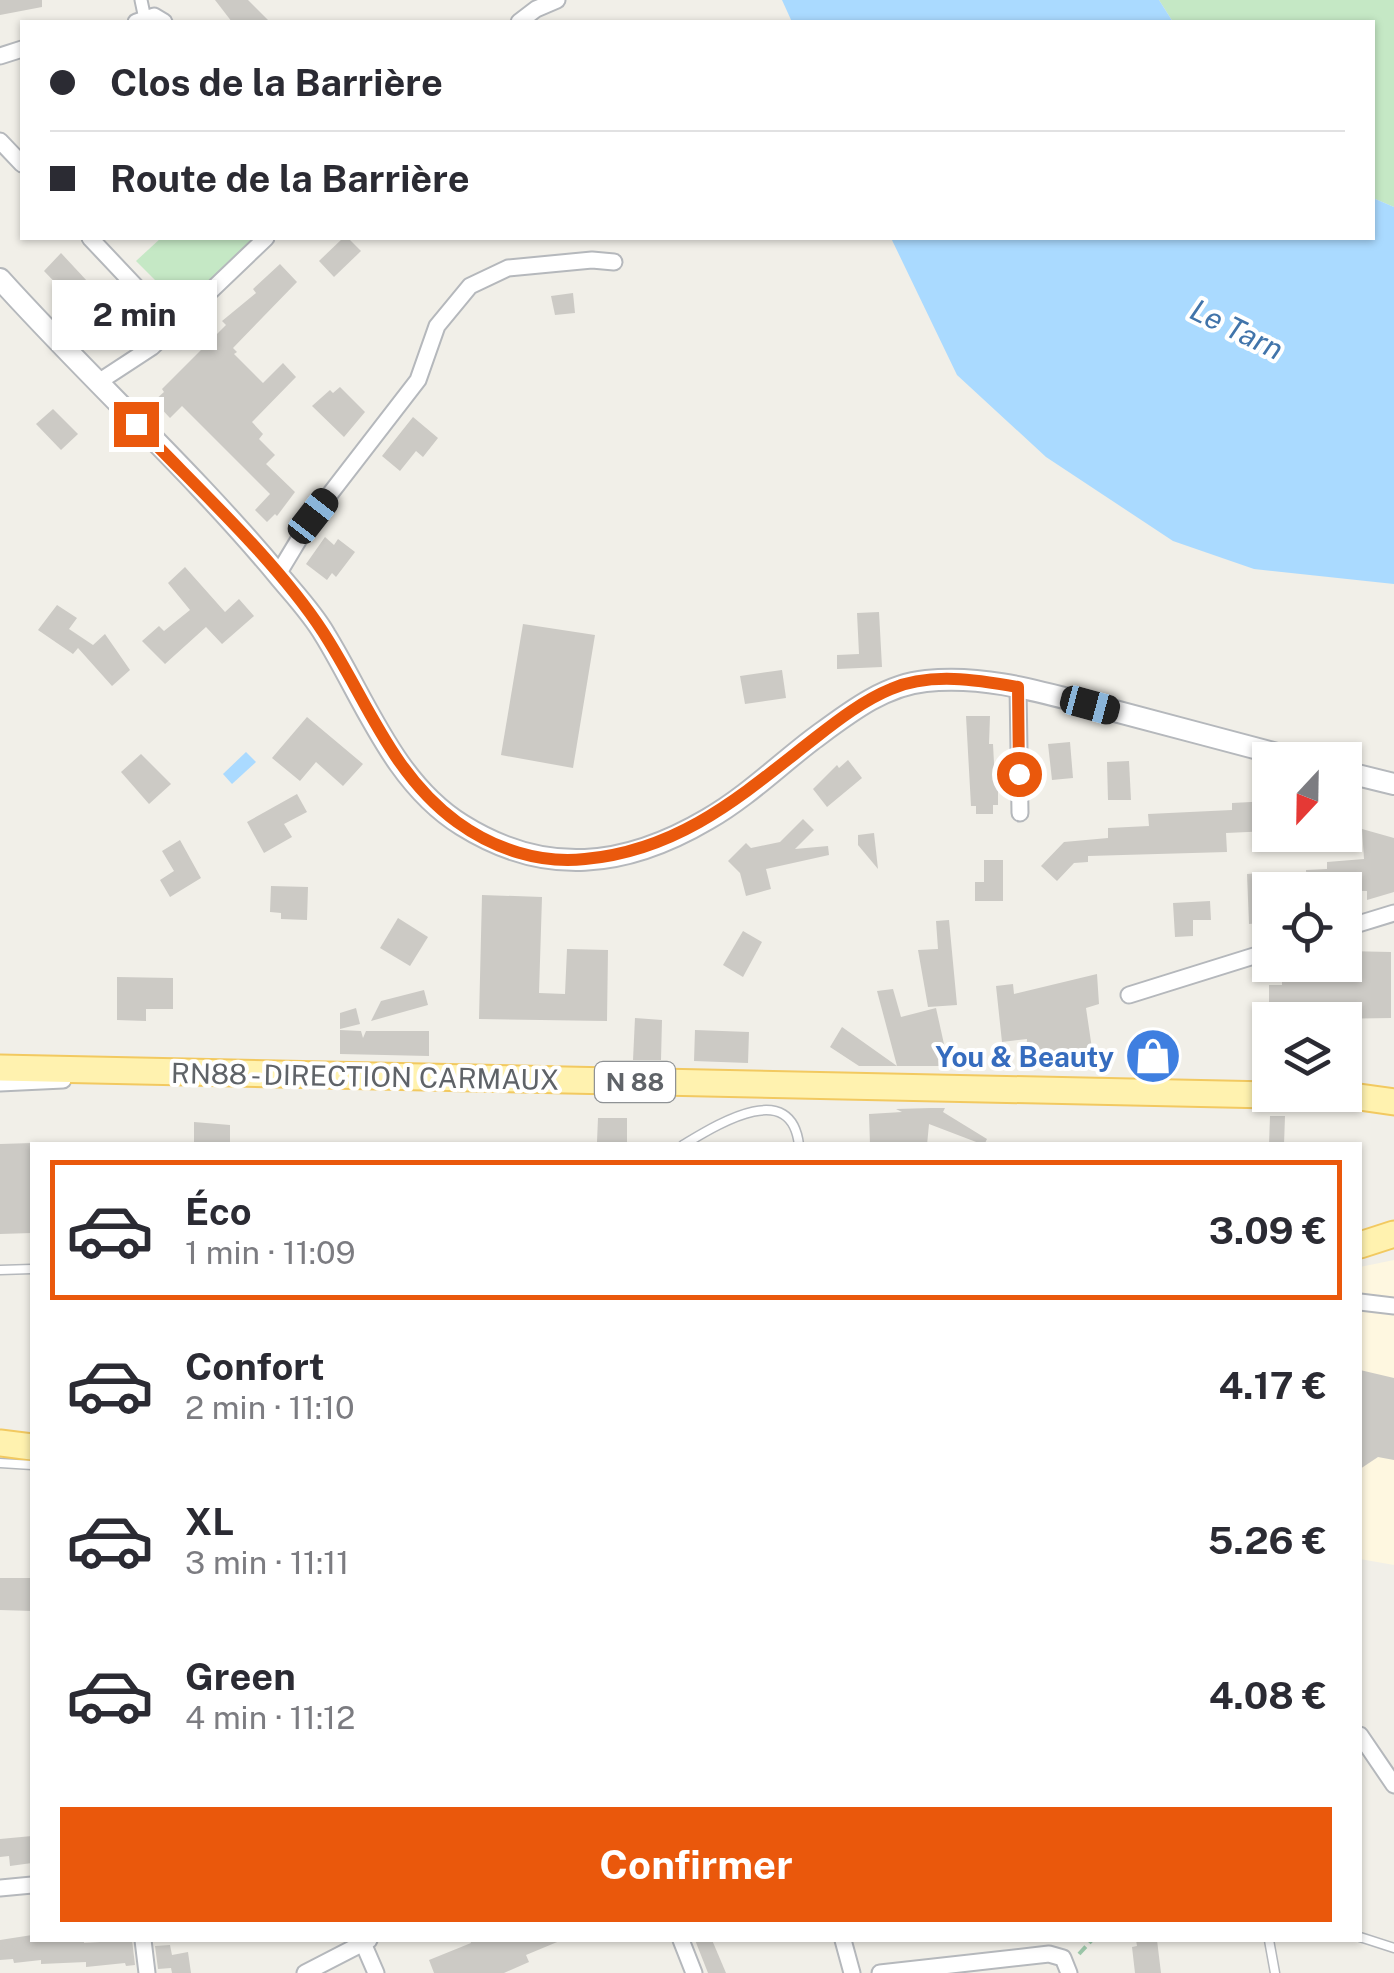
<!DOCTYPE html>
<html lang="fr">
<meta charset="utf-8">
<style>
body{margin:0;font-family:"Public Sans",sans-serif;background:#f2f2f3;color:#2b2b33;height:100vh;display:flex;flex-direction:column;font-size:38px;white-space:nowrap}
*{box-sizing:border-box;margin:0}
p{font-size:32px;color:#7c7c81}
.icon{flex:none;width:55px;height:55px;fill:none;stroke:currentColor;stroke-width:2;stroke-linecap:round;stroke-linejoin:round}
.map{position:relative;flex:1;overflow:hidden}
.panel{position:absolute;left:30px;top:1142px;width:1332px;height:800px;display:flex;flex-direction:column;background:#fff;border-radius:0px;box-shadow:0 2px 8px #0004}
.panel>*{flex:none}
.top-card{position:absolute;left:20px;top:20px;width:1355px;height:220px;border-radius:0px;box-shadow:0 2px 8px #0004;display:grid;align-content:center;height:220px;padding:0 30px;background:#fff}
.needle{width:65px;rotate:202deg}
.controls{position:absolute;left:1252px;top:742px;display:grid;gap:20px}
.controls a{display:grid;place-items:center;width:110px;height:110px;border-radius:0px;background:#fff;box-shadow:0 2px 8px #0004;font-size:50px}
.end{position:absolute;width:45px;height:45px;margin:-22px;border:12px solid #ea580c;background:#fff;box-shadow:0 0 0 5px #fff}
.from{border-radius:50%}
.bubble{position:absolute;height:70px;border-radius:0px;background:#fff;box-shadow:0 2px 8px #0004;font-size:32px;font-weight:700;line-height:70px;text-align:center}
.car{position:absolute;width:30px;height:60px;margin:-30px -15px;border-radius:12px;box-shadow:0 0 8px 2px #0007;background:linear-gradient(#222 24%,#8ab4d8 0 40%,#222 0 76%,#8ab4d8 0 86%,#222 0)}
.top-card b{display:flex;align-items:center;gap:35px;height:95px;font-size:38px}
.top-card b+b{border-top:2px solid #e1e1e2}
.top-card i{width:25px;height:25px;background:#2b2b33}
ul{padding:18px 0 0;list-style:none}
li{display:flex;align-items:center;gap:30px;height:140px;margin:0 20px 15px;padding:0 10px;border:5px solid transparent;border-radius:0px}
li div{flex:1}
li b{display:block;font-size:38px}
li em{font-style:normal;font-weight:700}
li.selected{border-color:#ea580c}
li>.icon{width:90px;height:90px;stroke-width:1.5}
.action{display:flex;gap:20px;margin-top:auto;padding:20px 30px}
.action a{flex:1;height:115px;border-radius:0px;background:#ea580c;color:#fff;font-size:40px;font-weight:700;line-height:115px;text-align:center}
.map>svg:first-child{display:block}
.commercial{fill:#fef7e0}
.green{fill:#c5e8c5}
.water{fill:#aadaff}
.building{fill:#cccac5}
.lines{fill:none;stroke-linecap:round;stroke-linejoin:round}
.service-casing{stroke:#b5b8bc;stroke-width:11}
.pedestrian-casing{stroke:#b5b8bc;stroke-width:15}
.minor-casing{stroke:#b5b8bc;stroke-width:19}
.tertiary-casing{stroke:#b5b8bc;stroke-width:24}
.primary-casing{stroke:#f2c960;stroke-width:29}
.path{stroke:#9cc7a9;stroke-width:4;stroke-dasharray:10 5;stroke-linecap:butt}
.service{stroke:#fff;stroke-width:8}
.pedestrian{stroke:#fff;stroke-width:11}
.minor{stroke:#fff;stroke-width:15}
.tertiary{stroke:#fff;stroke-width:20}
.primary{stroke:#fff2af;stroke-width:25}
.route{stroke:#ea580c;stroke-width:12}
.labels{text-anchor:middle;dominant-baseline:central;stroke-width:8;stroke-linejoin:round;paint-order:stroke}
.shield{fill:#fff;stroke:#8f9295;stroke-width:2.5}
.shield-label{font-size:25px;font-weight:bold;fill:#5f6368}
.shop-label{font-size:28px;font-weight:bold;fill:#366cbe;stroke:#fff;text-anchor:end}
.street-label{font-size:28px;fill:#5f6368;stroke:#fff}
.water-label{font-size:30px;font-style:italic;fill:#4174aa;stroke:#fff}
</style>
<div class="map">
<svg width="1394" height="1973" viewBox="0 0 1394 1973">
<rect width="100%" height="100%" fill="#f1efe8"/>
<path class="commercial" d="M1394,1260v305l-34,-6v-292z"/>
<g class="green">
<path d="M1159,0h235v207l-21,-9 -1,-176h-199z"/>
<path d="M161,238h94l-73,69 -46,-46z"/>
</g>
<g class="water">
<path d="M782,0h377l14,22h-381z"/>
<path d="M1373,198l21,9v377l-140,-15 -81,-28 -127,-84 -89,-82 -66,-137h481z"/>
<path d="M246,752l10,10 -24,22 -9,-10z"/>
</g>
<g class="building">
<path d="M0,0h42v7l-42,8z"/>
<path d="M215,0h33l22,22h-38z"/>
<path d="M343,238h5l13,13 -27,26 -15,-16z"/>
<path d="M61,253l67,72 -17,16 -67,-70z"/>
<path d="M280,264l17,18 -64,66 4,4 -3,2 29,29 20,-20 13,14 -44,45 11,12 -4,5 16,16 -9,9 29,28 -18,24 -2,-2 -8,8 -12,-12 15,-16 -88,-88 -12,12 -16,-17 10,-9 -2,-3 64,-64 -4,-4 34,-28 -3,-4z"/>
<path d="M573,293l2,20 -20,2 -4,-19z"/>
<path d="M340,387l25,25 -21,25 -32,-31 18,-16 3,3z"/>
<path d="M53,409l25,25 -17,16 -25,-26z"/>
<path d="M413,417l25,21 -15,19 -7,-6 -16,20 -18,-15z"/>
<path d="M325,537l9,8 4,-6 17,13 -19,25 -4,-4 -5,7 -21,-16z"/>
<path d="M185,567l40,45 14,-13 15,17 -32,28 -16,-17 -41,37 -23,-23 17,-15 5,5 26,-21 -22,-27z"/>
<path d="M57,605l20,13 -8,11 24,16 12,-11 25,36 -18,16 -34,-38 -5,6 -35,-24z"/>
<path d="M879,612l3,55 -45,2v-14l22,-1 -2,-41z"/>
<path d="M523,624l72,11 -22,133 -72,-13z"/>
<path d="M782,670l4,28 -41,6 -5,-28z"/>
<path d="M966,716h24l-1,28h4l2,38h3v23h-5v9h-17v-8h-5z"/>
<path d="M307,717l56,47 -20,22 -27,-24 -16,19 -28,-23z"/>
<path d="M1070,742l3,36 -21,2 -4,-36z"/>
<path d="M141,754l30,30 -22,20 -28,-32z"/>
<path d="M848,760l14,18 -35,29 -14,-18 24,-24 2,3z"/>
<path d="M1129,761l2,39h-23l-1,-38z"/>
<path d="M297,794l10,18 -23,12 8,13 -28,16 -17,-31z"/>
<path d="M1270,801v30l-44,2 1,19 -139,4v6l-14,1 -17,18 -16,-15 23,-24 44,-4v-10l41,-2 -1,-12 84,-4v-7z"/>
<path d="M803,819l11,11 -19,19 33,-3 1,9 -63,14 5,20 -25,7 -6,-23 -12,-12 18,-18 5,5 29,-6z"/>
<path d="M1362,829l32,9v54l-27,8v-9l-60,-1 -1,-20 21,-1v-7l37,-3z"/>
<path d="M874,833l4,36 -20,-24v-10z"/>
<path d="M180,840l21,38 -31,19 -10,-17 14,-9 -12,-20z"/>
<path d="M984,860h19v41h-28v-19h9z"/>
<path d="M1271,872l-1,50 -21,2 -2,-50z"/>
<path d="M271,886l37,1 -1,33 -26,-1v-6l-11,-1z"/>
<path d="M482,895l60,2 -3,96 26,1 2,-45 41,1 -1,71 -128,-2z"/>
<path d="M1210,901l1,19h-18v16l-18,1 -2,-34z"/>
<path d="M398,918l30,19 -18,29 -30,-18z"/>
<path d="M949,920l8,85 -29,2 -10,-57 20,-1 -2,-28z"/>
<path d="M743,931l19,11 -19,35 -20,-12z"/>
<path d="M1345,951l46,1v66l-122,2v-35h13v-16h55v-4h8z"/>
<path d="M1097,974l2,30 -13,4 9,61 -70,-2 2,-28 -25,3 -6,-56 17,-2 1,10z"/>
<path d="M117,977l56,1v31h-27v12l-29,-1z"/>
<path d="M893,989l8,28 35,-9 8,36 -8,2 3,20h-80l-29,-19 12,-20 55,39 -20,-75z"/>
<path d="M424,990l4,15 -57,16 10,-20z"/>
<path d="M356,1008l4,16 -20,5v-16z"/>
<path d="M635,1018l27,2 -1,40h-28z"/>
<path d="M340,1030l21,1 2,7 3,-7h63v25l-89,-2z"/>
<path d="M695,1030l54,2 -1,31 -54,-2z"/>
<path d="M1130,1044h22v26l-22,-1z"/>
<path d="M931,1108h14l-2,4 44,27 -3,6 -55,-21 -2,21h-57l-1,-31 33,-2 -6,-3z"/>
<path d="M1270,1116h15l-1,29h-15z"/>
<path d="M598,1118h29v25l-30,-1z"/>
<path d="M194,1122l36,3v20l-36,-1z"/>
<path d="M32,1143v90l-32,1v-90z"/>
<path d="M1360,1370l34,8v82l-16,-3 -18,12z"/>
<path d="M0,1578h32v33l-32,-1z"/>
<path d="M32,1836v27l-22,3 -1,-10 -9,1v-18z"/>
<path d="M32,1935v5h52v3l48,-3 3,25 -9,1 -1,-3 -39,4v-5l-45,2v-4l-27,3 -1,-4 -13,1v-20z"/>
<path d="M470,1940h92l-36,15 3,7 -25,11h-70l-5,-13 42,-17z"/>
<path d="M695,1940h17l14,33h-18z"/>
<path d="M1136,1940h21l4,33h-26l-3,-26 5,-1z"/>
<path d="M170,1945l2,10 16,-3 3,21h-19l-1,-5 -13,1 -3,-23z"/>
</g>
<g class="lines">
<g class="service-casing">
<g id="service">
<path d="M683,1145c32,-19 108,-68 116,0"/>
<path d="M0,1270l32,-1"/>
<path d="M0,1463l32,2"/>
<path d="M1360,1937l34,11"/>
<path d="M1269,1940l6,33"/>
</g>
</g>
<g class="pedestrian-casing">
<path id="pedestrian" d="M141,0l4,19"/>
</g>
<g class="minor-casing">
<g id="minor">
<path d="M136,22l18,-6 10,6"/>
<path d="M519,22l17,-13 21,-9"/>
<path d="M0,56l22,-7"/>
<path d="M0,141l22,23"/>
<path d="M90,238l84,89"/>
<path d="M97,383l55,-36 114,-109"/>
<path d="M278,574l35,-58 105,-136 19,-54 33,-40 38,-18 84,-8 22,2"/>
<path d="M1018,687l2,126"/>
<path d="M1345,928l49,-15"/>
<path d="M1129,995l141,-44"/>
<path d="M0,1083l63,-3"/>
<path d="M1360,1302l34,4"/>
<path d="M1360,1735l34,50"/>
<path d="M0,1888l32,-3"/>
<path d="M143,1940l4,33"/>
<path d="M681,1940l13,33"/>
<path d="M843,1940l9,33"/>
<path d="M363,1943l13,30"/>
<path d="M305,1973l64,-33"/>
<path d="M880,1973l169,-19 14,4 6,15"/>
</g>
</g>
<g class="tertiary-casing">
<g id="tertiary">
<path d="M0,279c91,101 193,193 280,298 15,18 33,37 45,58 40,65 69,148 137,190 83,52 163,43 246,-6 37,-21 70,-53 104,-79 34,-25 71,-55 114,-59 63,-7 124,14 185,29 63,17 126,33 189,50"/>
<path d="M1345,772l49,12"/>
</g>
</g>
<g class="primary-casing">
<g id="primary">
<path d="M0,1068l1270,27"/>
<path d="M1284,1095h16"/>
<path d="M1345,1095l49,7"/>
<path d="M1360,1245l34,-11"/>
<path d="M0,1443l32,4"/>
</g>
</g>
<path class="path" d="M1079,1954l13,-14"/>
<use href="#service" class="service"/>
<use href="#pedestrian" class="pedestrian"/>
<use href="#minor" class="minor"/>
<use href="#tertiary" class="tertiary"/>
<use href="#primary" class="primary"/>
</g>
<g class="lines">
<path class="route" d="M136,424c60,63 140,136 187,208 43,66 68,142 134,190 37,27 83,42 128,37 96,-9 157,-64 230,-121 23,-18 49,-38 76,-49 39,-17 87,-9 127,-2l1,87"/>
</g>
<defs>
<g id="shop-disc" transform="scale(2.875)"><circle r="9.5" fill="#3f7fe0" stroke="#fff"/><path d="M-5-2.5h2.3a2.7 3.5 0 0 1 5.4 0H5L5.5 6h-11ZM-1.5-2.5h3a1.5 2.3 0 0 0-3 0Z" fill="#fff"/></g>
</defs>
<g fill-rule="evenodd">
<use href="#shop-disc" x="1153" y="1056"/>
</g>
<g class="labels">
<rect class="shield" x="595" y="1062" width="80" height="40" rx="8"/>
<g class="shield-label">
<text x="635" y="1082">N 88</text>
</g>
<g class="shop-label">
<text x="1114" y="1056">You &amp; Beauty</text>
</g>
<g class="street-label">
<text transform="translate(365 1076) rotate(1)">RN88 - DIRECTION CARMAUX</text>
</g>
<g class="water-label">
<text transform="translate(1237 329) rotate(26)">Le Tarn</text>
</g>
</g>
</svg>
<div class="controls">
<a><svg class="needle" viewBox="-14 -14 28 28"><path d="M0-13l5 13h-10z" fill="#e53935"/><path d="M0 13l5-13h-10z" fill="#7c7c81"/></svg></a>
<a><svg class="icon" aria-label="locate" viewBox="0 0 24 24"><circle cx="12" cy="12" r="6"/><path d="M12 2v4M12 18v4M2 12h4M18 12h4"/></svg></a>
<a><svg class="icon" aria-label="layers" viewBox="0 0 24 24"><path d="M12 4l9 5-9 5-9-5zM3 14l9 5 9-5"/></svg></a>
</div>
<i class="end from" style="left:1019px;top:774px"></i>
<i class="end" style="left:136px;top:424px"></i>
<div class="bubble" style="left:52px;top:280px;width:165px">2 min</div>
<i class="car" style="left:313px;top:516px;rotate:38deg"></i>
<i class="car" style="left:1090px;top:705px;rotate:105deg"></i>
<div class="top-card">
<b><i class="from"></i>Clos de la Barrière</b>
<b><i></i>Route de la Barrière</b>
</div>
<section class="panel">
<ul>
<li class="selected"><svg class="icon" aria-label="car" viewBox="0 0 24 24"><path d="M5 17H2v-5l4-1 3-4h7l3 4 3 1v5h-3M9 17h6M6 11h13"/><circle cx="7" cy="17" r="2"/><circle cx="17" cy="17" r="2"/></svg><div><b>Éco</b><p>1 min · 11:09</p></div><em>3.09 €</em></li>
<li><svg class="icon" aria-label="car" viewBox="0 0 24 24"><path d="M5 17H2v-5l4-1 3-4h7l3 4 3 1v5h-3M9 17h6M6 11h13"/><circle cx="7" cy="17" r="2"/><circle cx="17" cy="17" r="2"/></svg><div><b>Confort</b><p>2 min · 11:10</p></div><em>4.17 €</em></li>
<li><svg class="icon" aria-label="car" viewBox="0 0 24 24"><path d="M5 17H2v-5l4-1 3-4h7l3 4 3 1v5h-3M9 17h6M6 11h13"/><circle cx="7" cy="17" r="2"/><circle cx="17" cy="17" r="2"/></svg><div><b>XL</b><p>3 min · 11:11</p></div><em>5.26 €</em></li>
<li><svg class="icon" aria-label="car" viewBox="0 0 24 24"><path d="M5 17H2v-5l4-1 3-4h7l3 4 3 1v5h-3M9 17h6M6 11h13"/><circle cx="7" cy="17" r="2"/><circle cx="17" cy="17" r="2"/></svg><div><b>Green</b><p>4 min · 11:12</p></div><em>4.08 €</em></li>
</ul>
<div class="action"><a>Confirmer</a></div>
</section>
</div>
